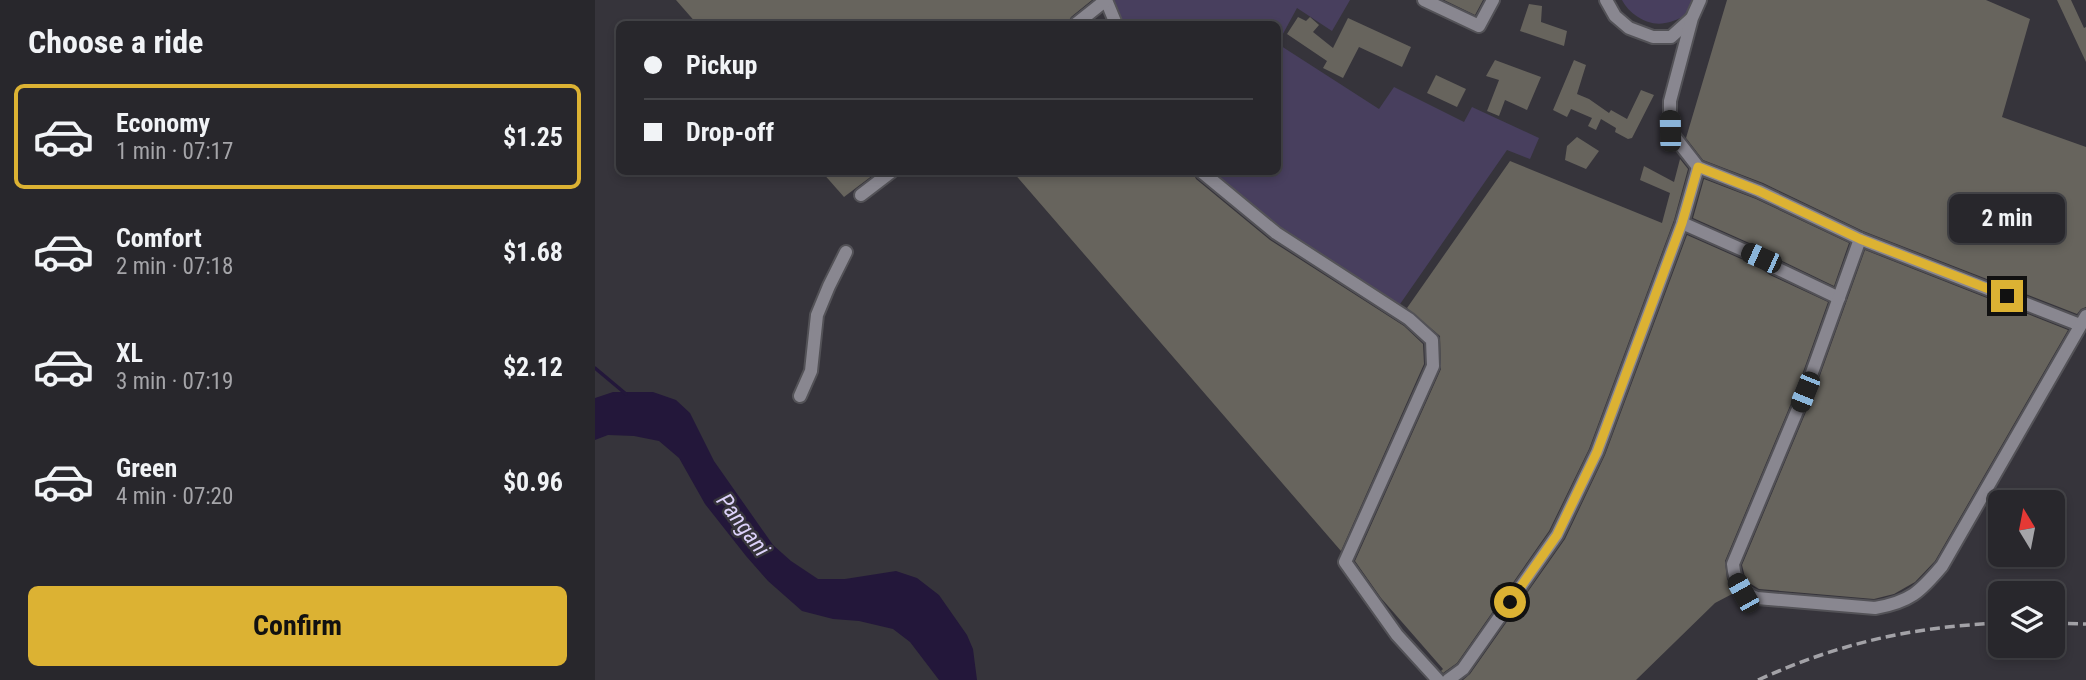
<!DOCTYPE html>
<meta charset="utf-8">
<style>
body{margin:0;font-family:"Roboto Condensed",sans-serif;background:#302f34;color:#f1f3f6;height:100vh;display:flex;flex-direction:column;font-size:26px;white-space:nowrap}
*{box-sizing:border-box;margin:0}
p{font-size:23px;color:#a5a5a9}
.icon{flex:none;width:38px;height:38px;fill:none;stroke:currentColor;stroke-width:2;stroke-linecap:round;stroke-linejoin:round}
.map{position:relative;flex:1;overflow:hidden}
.details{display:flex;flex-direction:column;background:#28272c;width:595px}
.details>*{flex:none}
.guide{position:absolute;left:21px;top:21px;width:665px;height:154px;border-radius:10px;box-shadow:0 4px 10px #0003,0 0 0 2px #444448;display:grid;align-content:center;height:154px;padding:0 28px;background:#28272c}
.needle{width:46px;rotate:350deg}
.buttons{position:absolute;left:1393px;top:490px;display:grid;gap:14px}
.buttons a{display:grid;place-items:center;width:77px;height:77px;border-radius:10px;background:#28272c;box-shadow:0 4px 10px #0003,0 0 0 2px #444448;font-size:35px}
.end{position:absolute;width:32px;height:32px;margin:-16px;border:9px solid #dcb233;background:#111;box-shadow:0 0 0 4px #111}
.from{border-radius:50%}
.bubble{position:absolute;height:49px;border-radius:10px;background:#28272c;box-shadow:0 4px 10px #0003,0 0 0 2px #444448;font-size:23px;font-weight:700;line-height:49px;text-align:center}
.car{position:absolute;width:21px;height:42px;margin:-21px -10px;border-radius:9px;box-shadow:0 0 5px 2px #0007;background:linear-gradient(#222 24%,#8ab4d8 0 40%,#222 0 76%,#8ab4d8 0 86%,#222 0)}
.guide b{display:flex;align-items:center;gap:24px;height:66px;font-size:26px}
.guide b+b{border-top:2px solid #444448}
.guide i{width:18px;height:18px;background:#f1f3f6}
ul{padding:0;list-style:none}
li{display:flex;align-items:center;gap:21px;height:105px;margin:0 14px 10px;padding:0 14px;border:4px solid transparent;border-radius:10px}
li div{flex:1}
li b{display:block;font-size:26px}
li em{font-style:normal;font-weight:700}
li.active{border-color:#dcb233}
li>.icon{width:63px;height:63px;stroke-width:1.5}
h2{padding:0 28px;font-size:32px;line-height:84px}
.action{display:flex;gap:14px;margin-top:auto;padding:14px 28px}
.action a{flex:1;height:80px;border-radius:10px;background:#dcb233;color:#111;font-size:28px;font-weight:700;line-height:80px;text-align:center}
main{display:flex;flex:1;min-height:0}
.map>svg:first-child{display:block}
.green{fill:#483f5e}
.water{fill:#23173a}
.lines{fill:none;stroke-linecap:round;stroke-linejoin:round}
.stream{stroke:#23173a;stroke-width:3.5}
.building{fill:#67645d}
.minor-casing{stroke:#535257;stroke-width:16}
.minor{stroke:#898790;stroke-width:12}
.rail{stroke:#a3a2a7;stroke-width:3.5;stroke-dasharray:10 5;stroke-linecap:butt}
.route{stroke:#dcb233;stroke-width:9}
.labels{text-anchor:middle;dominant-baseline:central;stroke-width:5;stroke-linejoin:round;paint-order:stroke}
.water-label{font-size:23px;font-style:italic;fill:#dcd1fa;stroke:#36343b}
</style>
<main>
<section class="details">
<h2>Choose a ride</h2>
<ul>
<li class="active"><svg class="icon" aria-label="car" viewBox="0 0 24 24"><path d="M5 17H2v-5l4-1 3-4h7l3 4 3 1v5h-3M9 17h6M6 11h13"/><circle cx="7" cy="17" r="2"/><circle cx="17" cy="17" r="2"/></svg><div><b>Economy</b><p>1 min · 07:17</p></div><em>$1.25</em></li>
<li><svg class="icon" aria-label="car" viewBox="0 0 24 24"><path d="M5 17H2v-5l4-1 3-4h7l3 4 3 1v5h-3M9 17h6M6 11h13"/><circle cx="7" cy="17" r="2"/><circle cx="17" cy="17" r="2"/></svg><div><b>Comfort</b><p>2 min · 07:18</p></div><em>$1.68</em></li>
<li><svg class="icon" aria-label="car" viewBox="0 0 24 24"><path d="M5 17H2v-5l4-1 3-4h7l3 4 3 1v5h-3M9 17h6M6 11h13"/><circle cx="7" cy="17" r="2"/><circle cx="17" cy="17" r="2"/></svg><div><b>XL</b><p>3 min · 07:19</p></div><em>$2.12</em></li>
<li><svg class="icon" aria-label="car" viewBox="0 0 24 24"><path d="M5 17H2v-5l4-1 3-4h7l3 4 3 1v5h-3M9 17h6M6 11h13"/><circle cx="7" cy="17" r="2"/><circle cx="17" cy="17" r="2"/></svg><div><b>Green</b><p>4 min · 07:20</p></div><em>$0.96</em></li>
</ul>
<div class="action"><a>Confirm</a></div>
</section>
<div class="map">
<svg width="1491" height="680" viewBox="0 0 1491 680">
<rect width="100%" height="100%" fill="#36343b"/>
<g class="green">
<path d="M518,0h237l-18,31 -35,-23 -19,35 -1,-19h-154z"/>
<path d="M1027,0h72l-7,15c-7,3 -14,7 -22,8 -16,4 -36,-9 -43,-23z"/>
<path d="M683,44l101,65 15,-22 70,35 8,-15 67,31 -9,21 -23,-9 -109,157 -120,-77 -69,-58h68z"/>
</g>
<path class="water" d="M18,392h40l23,8 14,13 24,48 59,84 18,16 27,18h27l51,-8 21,7 22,17 28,40 6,14 4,31h-38l-29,-38 -17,-13 -34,-8 -26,-2 -31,-8 -34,-30 -22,-25 -41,-52 -26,-46 -20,-17 -25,-5 -26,-1 -13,5v-42z"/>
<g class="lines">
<path class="stream" d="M0,368l31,26"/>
</g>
<g class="building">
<path d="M81,0h416l-21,17 -4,7h-370z"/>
<path d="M849,0h39l-8,15z"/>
<path d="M1132,0h259l44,19 -28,98 84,30v160l-5,2 -4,5 -214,-83 -100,-48 -60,-23 -17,-22z"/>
<path d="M1462,0h14l13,28 2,-1v35z"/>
<path d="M934,4l13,2 -1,16 26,9 -3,15 -44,-15z"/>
<path d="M703,17l8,4 4,-4 9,8 -6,7 20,16 15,-30 63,29 -9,20 -43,-20 -16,31 -20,-10 4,-7 -40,-27z"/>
<path d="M900,60l46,17 -14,33 -22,-10 -6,16 -12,-5 12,-31 -13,-4z"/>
<path d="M979,60l12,5 -9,29 12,5 20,14 2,-3 16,9 14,-29 13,5 -22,43 -4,1 -13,-7 1,-4 -15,-9 -5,11 -8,-4 4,-8 -21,-9 -4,8 -14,-7z"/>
<path d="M841,75l30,14 -9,18 -30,-14z"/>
<path d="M982,137l22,14 -13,18 -21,-9 2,-14z"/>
<path d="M1085,159l8,10 -14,51 -85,229 -40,82 -92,132 -14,10 -2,-2 2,-2 -62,-71 -26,-37 86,-192 -1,-33 -33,-28 103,-147 152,62 8,-30 -30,-13 4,-14 30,16z"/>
<path d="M227,172h55l-33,25z"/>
<path d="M418,172h180l3,7 74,61 134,86 19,18 1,20 -83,187z"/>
<path d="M1109,179l52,20 93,44 -15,43 -56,-27 -13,-9 -72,-32z"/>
<path d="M1092,235l70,31 13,9 58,27 -31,87 -72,172 2,18 7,14 -19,10 -79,77h-173l7,-6 95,-135 40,-84z"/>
<path d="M1270,250l203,80 -133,231 -20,21 -21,12 -20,5 -115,-10 -13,-8 -4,-16 71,-170z"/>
</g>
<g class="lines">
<g class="minor-casing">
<g id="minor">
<path d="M511,0l10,24"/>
<path d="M829,0l55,26 14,-26"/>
<path d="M1011,0l9,16 14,12 24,9h18l20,-18"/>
<path d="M1105,0l-8,18 -22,83v30l28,36 61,24 101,48 220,86"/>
<path d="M481,24l30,-24"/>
<path d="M607,172l74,61 133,86 23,21 1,26 -88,196 52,73 41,45"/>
<path d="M266,195l30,-23"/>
<path d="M1087,223l79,35 13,9 65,31"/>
<path d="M1265,239l-55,153 -72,172c2,19 6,27 24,34l118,10c35,-6 45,-16 67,-42l144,-250"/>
<path d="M205,396l11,-25 6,-56 12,-29 17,-34"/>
<path d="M853,680l15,-11 94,-134 40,-83 85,-229 16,-56"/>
</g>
</g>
<use href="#minor" class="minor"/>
<g class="rail">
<path d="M1458,623l33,1"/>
<path d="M1163,680c82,-37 153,-53 242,-57"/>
</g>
</g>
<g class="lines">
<path class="route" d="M915,602l47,-67 40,-83 85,-229 16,-56 61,24 101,48 147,57"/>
</g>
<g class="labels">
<g class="water-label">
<text transform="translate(148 525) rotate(53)">Pangani</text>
</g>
</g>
</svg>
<div class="buttons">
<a><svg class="needle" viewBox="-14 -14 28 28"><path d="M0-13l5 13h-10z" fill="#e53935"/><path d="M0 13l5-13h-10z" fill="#a5a5a9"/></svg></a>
<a><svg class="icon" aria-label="layers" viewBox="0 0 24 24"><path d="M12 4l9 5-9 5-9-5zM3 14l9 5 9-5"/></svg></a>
</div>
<i class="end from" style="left:915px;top:602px"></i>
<i class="end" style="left:1412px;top:296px"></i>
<div class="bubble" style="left:1354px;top:194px;width:116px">2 min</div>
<i class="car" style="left:1075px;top:131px;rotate:359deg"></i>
<i class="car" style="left:1166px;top:258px;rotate:294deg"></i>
<i class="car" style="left:1210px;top:392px;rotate:202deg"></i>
<i class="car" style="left:1148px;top:593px;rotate:331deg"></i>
<div class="guide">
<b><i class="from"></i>Pickup</b>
<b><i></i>Drop-off</b>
</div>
</div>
</main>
